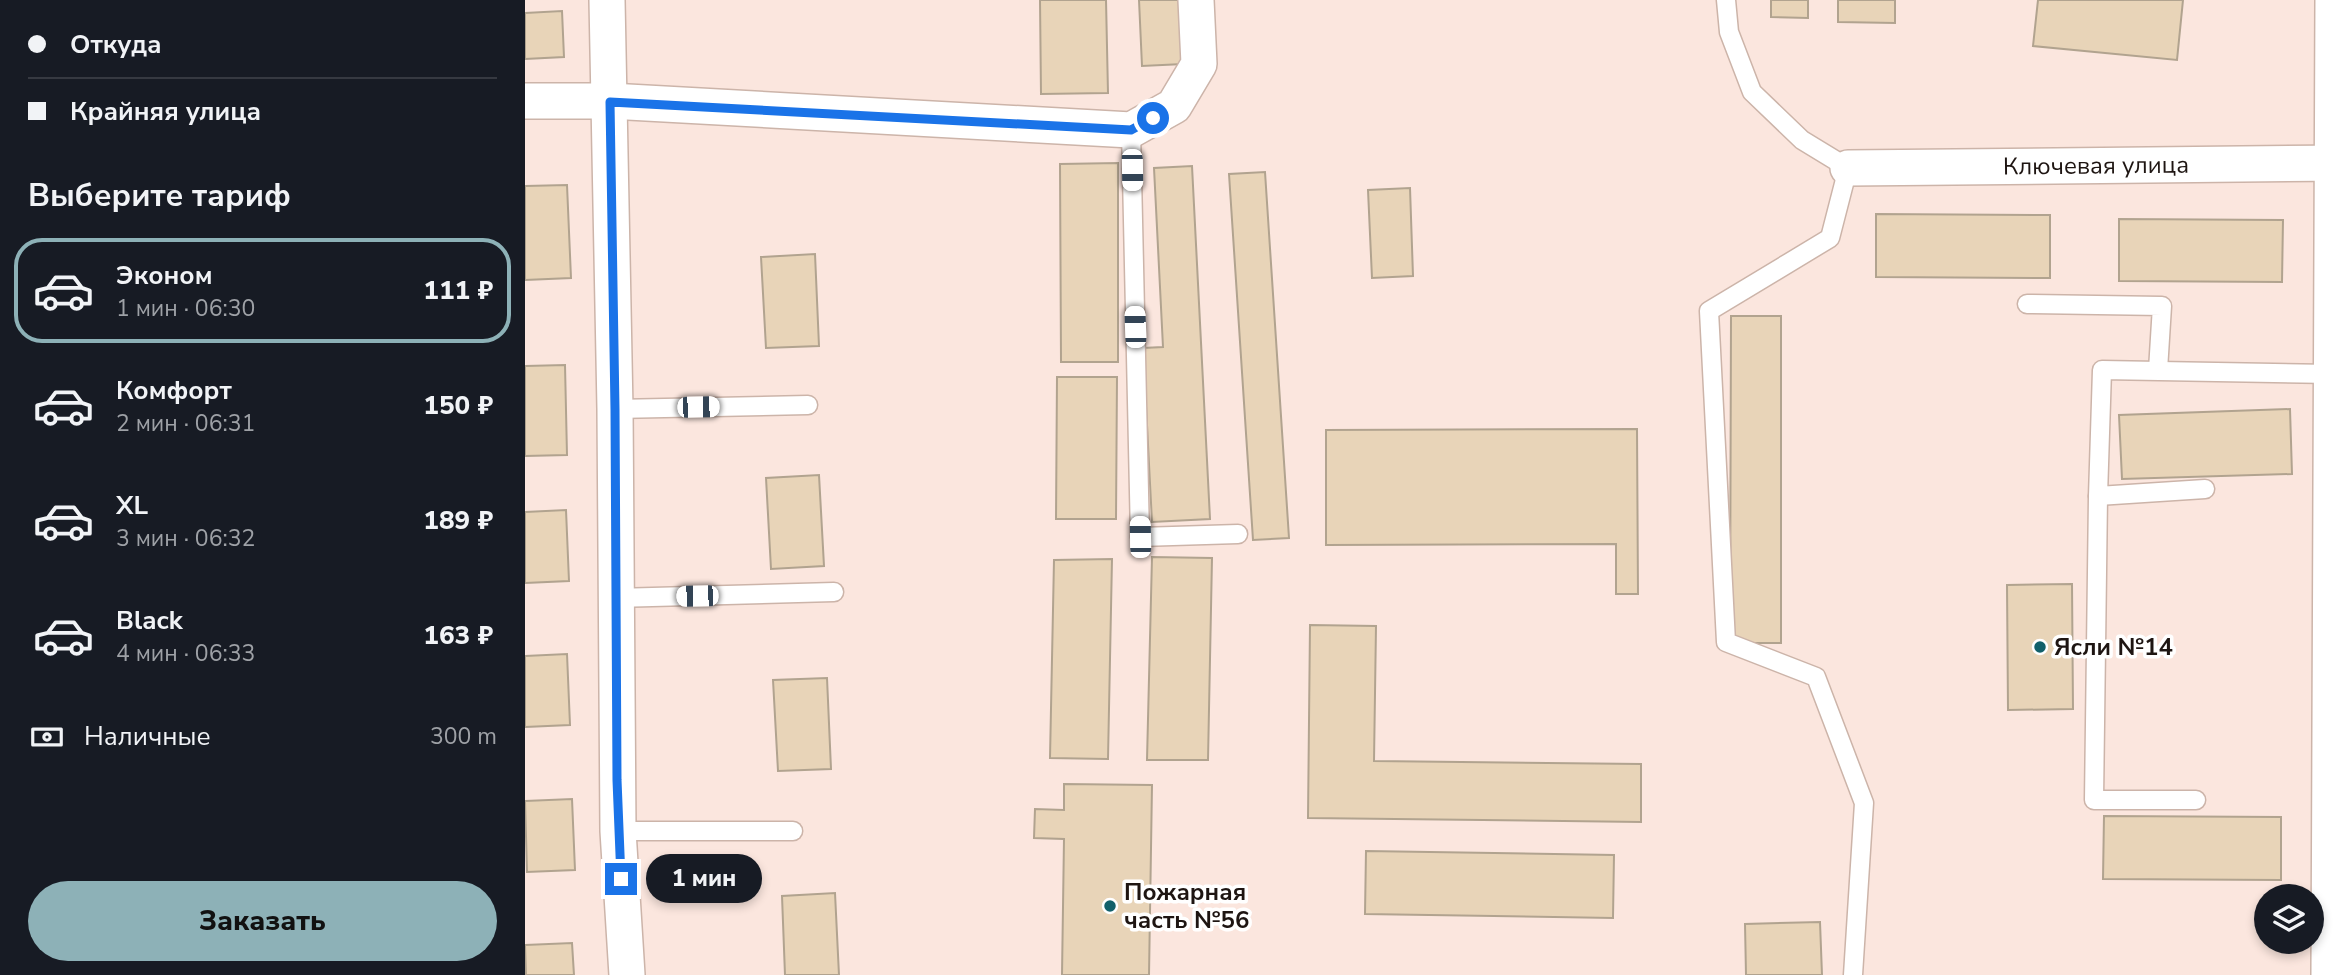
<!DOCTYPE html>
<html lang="ru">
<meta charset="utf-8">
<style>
body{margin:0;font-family:"Nunito Sans",sans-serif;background:#20242c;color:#f1f3f6;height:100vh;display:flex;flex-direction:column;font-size:26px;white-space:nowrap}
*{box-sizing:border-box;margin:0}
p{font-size:23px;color:#9ea1a6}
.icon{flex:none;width:38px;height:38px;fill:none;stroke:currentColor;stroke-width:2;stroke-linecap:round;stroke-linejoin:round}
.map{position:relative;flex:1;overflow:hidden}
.side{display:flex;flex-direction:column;background:#171b24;width:525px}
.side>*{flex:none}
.guide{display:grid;align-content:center;height:154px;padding:0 28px;background:#171b24}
.controls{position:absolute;left:1729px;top:884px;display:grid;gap:14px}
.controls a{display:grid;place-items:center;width:70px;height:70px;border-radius:50%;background:#171b24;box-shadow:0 4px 10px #0003;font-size:35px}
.end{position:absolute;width:32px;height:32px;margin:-16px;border:9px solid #1a73e8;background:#fff;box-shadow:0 0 0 4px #fff}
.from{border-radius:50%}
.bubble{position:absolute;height:49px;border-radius:24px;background:#171b24;box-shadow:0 4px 10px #0003;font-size:23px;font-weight:800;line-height:49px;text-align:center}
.car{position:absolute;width:21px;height:42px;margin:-21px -10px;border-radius:9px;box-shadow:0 0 5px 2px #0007;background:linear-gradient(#fff 24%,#345 0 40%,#fff 0 76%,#345 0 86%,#fff 0)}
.guide b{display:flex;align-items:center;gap:24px;height:66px;font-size:26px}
.guide b+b{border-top:2px solid #363941}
.guide i{width:18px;height:18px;background:#f1f3f6}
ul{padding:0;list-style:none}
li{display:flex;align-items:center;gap:21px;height:105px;margin:0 14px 10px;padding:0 14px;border:4px solid transparent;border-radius:28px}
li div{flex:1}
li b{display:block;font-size:26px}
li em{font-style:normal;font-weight:800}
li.current{border-color:#8db1b7}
li>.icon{width:63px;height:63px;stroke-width:1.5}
h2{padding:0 28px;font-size:32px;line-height:84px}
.pay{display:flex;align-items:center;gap:18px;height:77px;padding:0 28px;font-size:26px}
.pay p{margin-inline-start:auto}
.cta{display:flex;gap:14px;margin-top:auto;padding:14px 28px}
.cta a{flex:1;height:80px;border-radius:42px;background:#8db1b7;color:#111;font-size:28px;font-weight:800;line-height:80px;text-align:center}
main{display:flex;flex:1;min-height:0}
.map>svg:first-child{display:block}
.building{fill:#e8d4b8;stroke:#b1a38f;stroke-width:2}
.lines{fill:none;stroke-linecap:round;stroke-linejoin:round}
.lane-casing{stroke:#ccb4a9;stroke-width:21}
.street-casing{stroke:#ccb4a9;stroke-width:38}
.lane{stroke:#fff;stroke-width:18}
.street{stroke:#fff;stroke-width:35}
.route{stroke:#1a73e8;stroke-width:9}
.poi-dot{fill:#12606a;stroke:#fff;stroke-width:2.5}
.labels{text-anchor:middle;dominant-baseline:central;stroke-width:7;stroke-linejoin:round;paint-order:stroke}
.street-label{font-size:24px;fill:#1e1512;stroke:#fff}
.poi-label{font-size:24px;font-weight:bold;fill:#1e1512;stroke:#fff;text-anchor:start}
</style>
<main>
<section class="side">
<div class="guide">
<b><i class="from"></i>Откуда</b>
<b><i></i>Крайняя улица</b>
</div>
<h2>Выберите тариф</h2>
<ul>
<li class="current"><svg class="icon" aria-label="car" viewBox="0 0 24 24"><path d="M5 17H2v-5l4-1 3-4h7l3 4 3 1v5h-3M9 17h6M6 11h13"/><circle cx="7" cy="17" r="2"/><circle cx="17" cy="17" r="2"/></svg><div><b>Эконом</b><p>1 мин · 06:30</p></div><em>111 ₽</em></li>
<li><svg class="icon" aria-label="car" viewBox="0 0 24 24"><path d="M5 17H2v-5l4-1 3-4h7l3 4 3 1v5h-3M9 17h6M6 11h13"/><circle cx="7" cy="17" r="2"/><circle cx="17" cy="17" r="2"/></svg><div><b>Комфорт</b><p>2 мин · 06:31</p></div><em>150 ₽</em></li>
<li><svg class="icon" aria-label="car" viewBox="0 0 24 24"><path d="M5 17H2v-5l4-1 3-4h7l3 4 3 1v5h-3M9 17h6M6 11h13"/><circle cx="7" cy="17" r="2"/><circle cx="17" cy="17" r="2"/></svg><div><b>XL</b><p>3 мин · 06:32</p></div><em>189 ₽</em></li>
<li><svg class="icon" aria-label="car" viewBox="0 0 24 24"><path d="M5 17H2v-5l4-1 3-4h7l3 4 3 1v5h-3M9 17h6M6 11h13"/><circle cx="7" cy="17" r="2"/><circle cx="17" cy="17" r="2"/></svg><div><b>Black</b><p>4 мин · 06:33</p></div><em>163 ₽</em></li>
</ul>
<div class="pay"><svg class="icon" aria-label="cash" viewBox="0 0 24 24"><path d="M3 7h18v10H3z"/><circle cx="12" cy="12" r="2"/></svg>Наличные<p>300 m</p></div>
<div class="cta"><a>Заказать</a></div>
</section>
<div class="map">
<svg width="1821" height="975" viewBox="0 0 1821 975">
<rect width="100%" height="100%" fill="#fbe6de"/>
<g class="building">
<path d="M515,0h66l2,93 -67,1z"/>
<path d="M614,0h41l3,64 -41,2z"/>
<path d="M1246,0h37v18l-37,-1z"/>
<path d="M1313,0h57v23l-57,-1z"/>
<path d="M1513,0h145l-6,60 -144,-14z"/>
<path d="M37,11l2,46 -39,2v-46z"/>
<path d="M593,163v199h-57l-1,-198z"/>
<path d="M667,166l18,353 -58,3 -9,-174 20,-1 -9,-179z"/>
<path d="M740,172l24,366 -36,2 -24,-366z"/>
<path d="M42,185l4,93 -46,2v-94z"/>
<path d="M885,188l3,88 -41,2 -4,-88z"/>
<path d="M1351,214l174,1v63l-174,-1z"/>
<path d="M1594,219l164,1 -1,62 -163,-1z"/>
<path d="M290,254l4,92 -53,2 -5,-91z"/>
<path d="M1206,316h50v327h-51z"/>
<path d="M40,365l2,90 -42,1v-90z"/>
<path d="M532,377h60l-1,142h-60z"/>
<path d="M1765,409l2,65 -170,5 -3,-64z"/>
<path d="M1112,429l1,165h-22v-50l-290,1v-115z"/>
<path d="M294,475l5,91 -53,3 -5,-91z"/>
<path d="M41,510l3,71 -44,2v-71z"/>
<path d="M627,557l60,1 -4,202h-61z"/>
<path d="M587,559l-4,200 -58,-1 4,-198z"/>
<path d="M1547,584l1,125 -65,1 -1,-125z"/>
<path d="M785,625l66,1 -2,135 267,3v58l-333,-4z"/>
<path d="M42,654l3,71 -45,2v-71z"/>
<path d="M302,678l4,91 -53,2 -5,-91z"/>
<path d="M539,784l88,1 -3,190h-87l2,-136 -30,-1 1,-29 29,1z"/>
<path d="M47,799l3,71 -48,2 -2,-71z"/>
<path d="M1579,816l177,1v63l-178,-1z"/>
<path d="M841,851l248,4 -1,63 -248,-4z"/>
<path d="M310,893l4,82h-54l-3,-79z"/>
<path d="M1295,922l2,53h-76l-1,-51z"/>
<path d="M47,943l2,32h-48l-1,-30z"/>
</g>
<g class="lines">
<g class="lane-casing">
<g id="lane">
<path d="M1201,0l3,32 23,60 50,48 46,28 -18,70 -121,73 17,331 90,35 48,126 -11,172"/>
<path d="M606,130l9,407 98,-3"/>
<path d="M1502,304l135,2 -4,64"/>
<path d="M90,409l193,-4"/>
<path d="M1680,489l-107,7 4,-126 230,4"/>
<path d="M1573,496l-4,304h102"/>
<path d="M90,598l219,-6"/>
<path d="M93,831h175"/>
</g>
</g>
<g class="street-casing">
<g id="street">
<path d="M82,0l8,409 3,422 9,144"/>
<path d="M0,101h85l521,29 43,-24 25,-42 -3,-64"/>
<path id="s1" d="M1323,168l498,-5"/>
<path d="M1804,975l4,-975"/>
</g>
</g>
<use href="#lane" class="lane"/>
<use href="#street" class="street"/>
</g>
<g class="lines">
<path class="route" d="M96,879l-4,-99 -2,-371 -5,-307 521,28 22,-12"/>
</g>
<g class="poi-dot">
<circle cx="1515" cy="647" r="7"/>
<circle cx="585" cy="906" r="7"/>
</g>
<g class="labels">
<g class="street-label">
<text stroke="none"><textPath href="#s1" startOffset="248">Ключевая улица</textPath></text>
</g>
<g class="poi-label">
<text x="1529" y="647">Ясли №14</text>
<text x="599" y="892">Пожарная<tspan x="599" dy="28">часть №56</tspan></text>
</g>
</g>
</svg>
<div class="controls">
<a><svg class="icon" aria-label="layers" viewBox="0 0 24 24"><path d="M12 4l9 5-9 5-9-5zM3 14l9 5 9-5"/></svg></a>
</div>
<i class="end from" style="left:628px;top:118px"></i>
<i class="end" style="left:96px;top:879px"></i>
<div class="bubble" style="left:121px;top:854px;width:116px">1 мин</div>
<i class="car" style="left:607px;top:170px;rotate:179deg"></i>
<i class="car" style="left:610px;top:327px;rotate:358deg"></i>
<i class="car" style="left:173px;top:407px;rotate:89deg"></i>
<i class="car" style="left:615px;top:537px;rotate:359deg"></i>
<i class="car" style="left:172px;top:596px;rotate:269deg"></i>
</div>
</main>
